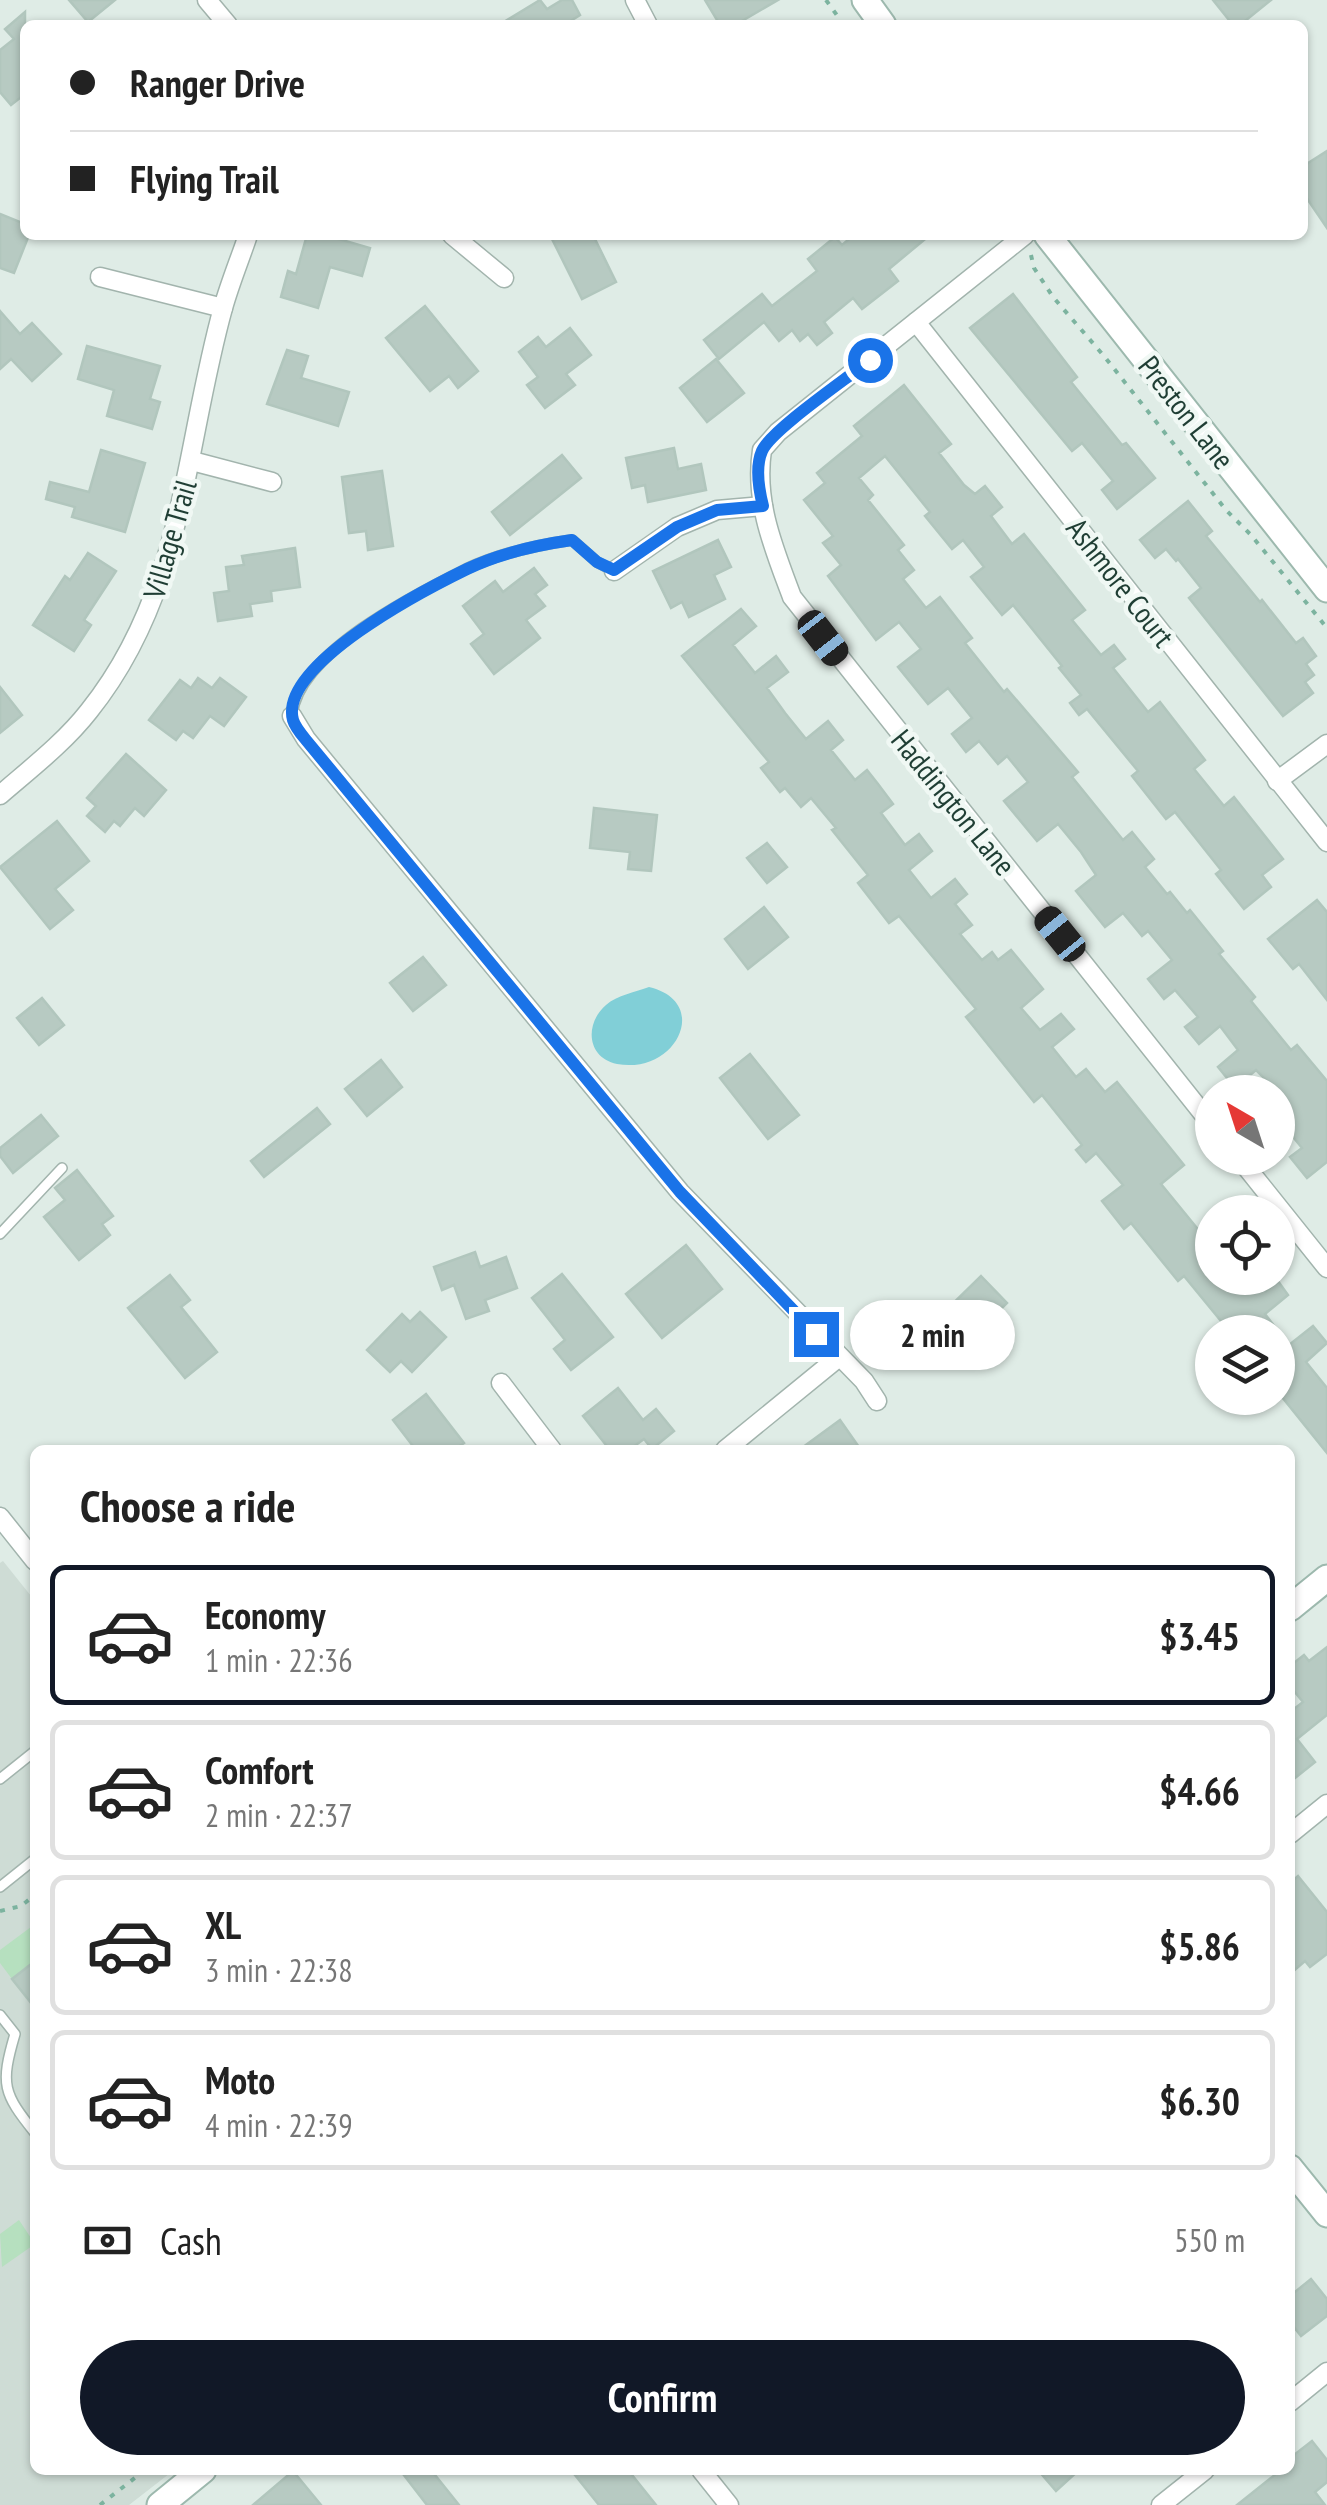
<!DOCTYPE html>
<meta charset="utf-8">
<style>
body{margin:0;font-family:"PT Sans Narrow",sans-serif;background:#f2f2f2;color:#222;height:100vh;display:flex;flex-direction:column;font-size:38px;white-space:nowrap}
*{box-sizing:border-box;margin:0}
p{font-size:32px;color:#767676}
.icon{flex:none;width:55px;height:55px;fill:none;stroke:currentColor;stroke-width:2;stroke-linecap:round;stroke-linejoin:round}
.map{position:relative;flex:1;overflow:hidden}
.panel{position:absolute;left:30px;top:1445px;width:1265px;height:1030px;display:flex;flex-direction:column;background:#fff;border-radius:15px;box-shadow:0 2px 8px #0004}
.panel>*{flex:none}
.guide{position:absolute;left:20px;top:20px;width:1288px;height:220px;border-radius:15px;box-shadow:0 2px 8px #0004;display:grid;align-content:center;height:220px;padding:0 50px;background:#fff}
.needle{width:65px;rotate:321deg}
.tools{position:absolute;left:1195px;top:1075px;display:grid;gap:20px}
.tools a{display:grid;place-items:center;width:100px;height:100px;border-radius:50%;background:#fff;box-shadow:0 2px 8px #0004;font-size:50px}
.end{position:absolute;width:45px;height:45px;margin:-22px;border:12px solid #1a73e8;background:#fff;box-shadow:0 0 0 5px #fff}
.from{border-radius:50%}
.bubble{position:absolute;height:70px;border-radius:35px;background:#fff;box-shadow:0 2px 8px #0004;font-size:32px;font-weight:700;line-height:70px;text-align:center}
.car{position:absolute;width:30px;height:60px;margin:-30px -15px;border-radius:12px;box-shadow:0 0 8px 2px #0007;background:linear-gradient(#222 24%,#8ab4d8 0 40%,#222 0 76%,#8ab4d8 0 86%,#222 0)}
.guide b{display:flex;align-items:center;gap:35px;height:95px;font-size:38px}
.guide b+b{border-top:2px solid #e0e0e0}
.guide i{width:25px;height:25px;background:#222}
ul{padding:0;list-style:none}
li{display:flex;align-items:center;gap:30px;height:140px;margin:0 20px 15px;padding:0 30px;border:5px solid #e0e0e0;border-radius:15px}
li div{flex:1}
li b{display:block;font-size:38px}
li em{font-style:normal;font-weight:700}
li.current{border-color:#111827}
li>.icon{width:90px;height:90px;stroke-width:1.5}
h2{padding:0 50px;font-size:45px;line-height:120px}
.pay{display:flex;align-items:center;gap:25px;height:110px;padding:0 50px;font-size:38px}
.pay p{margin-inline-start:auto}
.action{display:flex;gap:20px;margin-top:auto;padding:20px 50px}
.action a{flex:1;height:115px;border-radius:60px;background:#111827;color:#fff;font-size:40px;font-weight:700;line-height:115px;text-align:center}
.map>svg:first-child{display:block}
.built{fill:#cedcd5}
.green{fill:#b6e0bf}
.water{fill:#81cfd7}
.building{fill:#b7cac2;stroke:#b1c6bd;stroke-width:2.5}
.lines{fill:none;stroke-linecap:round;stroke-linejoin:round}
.lane-casing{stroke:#a2b4ad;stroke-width:12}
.street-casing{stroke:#a2b4ad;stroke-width:21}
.secondary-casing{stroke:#9db9ae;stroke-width:29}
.path{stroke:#7cb39f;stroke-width:4;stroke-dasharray:5 8;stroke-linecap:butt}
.lane{stroke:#fff;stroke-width:9}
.street{stroke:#fff;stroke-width:18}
.secondary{stroke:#fff;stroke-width:25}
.route{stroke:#1a73e8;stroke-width:12}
.labels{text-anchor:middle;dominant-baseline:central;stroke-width:9;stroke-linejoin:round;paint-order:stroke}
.street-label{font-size:30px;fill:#1f3e34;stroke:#f0f8f4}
</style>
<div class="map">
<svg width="1327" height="2505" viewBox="0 0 1327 2505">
<rect width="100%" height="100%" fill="#dfece6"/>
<path class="built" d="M3,1561l32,40v869h139l-45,35h-129v-942z"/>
<g class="green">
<path d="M35,1924v37l-23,18 -12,-16v-13z"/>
<path d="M19,2220l16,24 -33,23 -2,-33z"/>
</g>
<path class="water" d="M649,987c63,15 27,88 -32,77 -30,-6 -33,-40 -11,-59 11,-10 30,-13 43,-18z"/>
<g class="building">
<path d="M69,0h46l-27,22z"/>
<path d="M540,0l7,9 15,-9h10l8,15 -16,10h-65z"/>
<path d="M705,0h73l-43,25h-15z"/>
<path d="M1213,0h58l-31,25h-7z"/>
<path d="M25,12v82l-14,11 -11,-13v-42l14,-11 -9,-10z"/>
<path d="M1327,151v77l-25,-37v-24z"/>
<path d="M0,214l25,10v11h4l-15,38 -14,-5z"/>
<path d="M307,235h18l45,13 -8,28 -32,-9 -12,41 -37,-11 7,-26 8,3z"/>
<path d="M550,235h43l23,47 -34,17z"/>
<path d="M854,235h76l-41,34 9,12 -36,28 -9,-11 -29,24 8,11 -15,12 -9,-11 -8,7 -8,-11 -13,11 -15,-19 -45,37 -15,-19 58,-46 10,12 45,-35 -9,-12 27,-22 7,8z"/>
<path d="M1013,294l64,83 -6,5 51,63 4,-2 29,35 -38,31 -15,-19 11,-9 -31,-38 -10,8 -102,-123z"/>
<path d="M425,306l53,65 -20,17 -9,-12 -19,15 -44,-53z"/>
<path d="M0,311l20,23 12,-11 29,31 -29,27 -21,-22 -11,10z"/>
<path d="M570,328l21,27 -25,19 9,11 -30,23 -18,-23 11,-8 -19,-25 19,-15 8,10z"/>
<path d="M87,346l73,20 -10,33 10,3 -8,27 -45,-13 7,-26 -36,-11z"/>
<path d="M287,350l21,6 -7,22 48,14 -11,34 -71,-22z"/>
<path d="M716,359l28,34 -37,29 -27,-34z"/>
<path d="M904,385l47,59 -12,9 25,32 11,9 10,-8 17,21 -11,9 21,28 12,-10 61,76 -13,10 29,35 13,-10 11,14 -12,9 35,44 12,-10 45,58 -11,9 30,37 10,-9 49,62 -21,16 9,12 -27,22 -28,-35 5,-4 -46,-58 -9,7 -34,-43 6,-5 -51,-62 -8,6 -9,-12 11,-8 -22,-27 3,-2 -49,-61 -11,10 -31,-38 13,-10 -21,-27 -11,9 -27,-33 5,-4 -45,-56 -26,22 14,17 -5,5 36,45 -6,5 16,20 -11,9 23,29 14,-11 32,41 -7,5 39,49 3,-3 71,83 -6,5 51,63 9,-8 22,27 -9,8 22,27 3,-2 17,21 3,-3 33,41 -4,3 36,43 -4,4 40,49 6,-5 30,36v81l-20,16 -17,-21 12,-9 -24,-30v-26l-22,-22 -21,18 -17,-21 20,-17 -18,-24 -21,18 -14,-17 13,-10 -23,-27 -11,9 -16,-20 24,-19 -24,-29 -6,5 -19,-23 -18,14 -29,-36 20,-16 -15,-23 -23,-28 -21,17 -33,-40 24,-19 -21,-26 -9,8 -19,-23 -13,11 -14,-18 20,-16 -24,-30 -20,16 -30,-37 23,-18 -22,-27 -23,18 -48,-64 13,-11 -18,-22 10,-7 -29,-36 21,-17 -8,-10 45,-37 -8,-10z"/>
<path d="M674,448l4,21 23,-5 5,26 -58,12 -3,-17 -13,3 -6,-30z"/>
<path d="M101,450l44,13 -20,69 -53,-15 3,-10 -29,-8 4,-17 39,10z"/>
<path d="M562,455l19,23 -71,57 -18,-23z"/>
<path d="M382,471l11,75 -25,4 -2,-19 -17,2 -7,-56z"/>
<path d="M1188,501l24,30 -6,5 54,66 2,-2 34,43 7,-5 13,18 -10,8 8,11 -9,7 8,11 -30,23 -94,-118 12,-10 -23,-29 -2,2 -10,-12 -11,9 -15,-18z"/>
<path d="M718,540l13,27 -17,8 11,24 -36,18 -7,-15 -11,6 -18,-37z"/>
<path d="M295,548l5,39 -29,4 1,10 -22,3 2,12 -34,5 -4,-28 15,-2 -3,-24 18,-2 -2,-9z"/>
<path d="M88,553l28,18 -32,49 7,5 -17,26 -41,-26 32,-49 5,4z"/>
<path d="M534,568l13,17 -12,9 10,12 -19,14 14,18 -46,36 -23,-30 13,-10 -21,-28 32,-25 8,11z"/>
<path d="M741,609l15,17 -23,19 22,28 21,-17 12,16 -21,16 18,25 21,26 22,-18 15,19 -12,10 24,30 12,-10 11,14 15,20 -12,9 24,32 14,-11 13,17 -23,19 22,28 24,-19 12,15 -12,10 17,21 -12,9 22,26 10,-8 6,8 13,-10 32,39 -22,19 19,22 21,-16 13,15 -22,18 24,30 10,-8 19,23 12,-10 67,83 -23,19 40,49 11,-9v54h44l10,13 12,-10 10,14 -23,19 24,31 24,-19 14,17 -21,19 21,26v65l-49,-61v-60h-48l-46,-56 -6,5 -47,-58 -7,6 -22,-28 21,-16 -27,-32 -10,9 -10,-12 6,-5 -40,-50 -8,7 -68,-85 10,-8 -77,-93 -10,7 -31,-40 10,-8 -36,-45 4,-2 -25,-30 -10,9 -16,-19 -5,4 -19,-24 8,-6 -87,-106z"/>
<path d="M198,678l14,10 8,-10 26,19 -22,29 -14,-10 -17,22 -10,-7 -7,9 -27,-20 31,-40 11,8z"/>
<path d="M0,687l22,28 -22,18z"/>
<path d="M126,754l40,36 -22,26 -9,-8 -15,18 -6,-5 -9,11 -18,-16 9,-10 -9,-8z"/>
<path d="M594,808l63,7 -6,56 -23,-2 2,-17 -40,-4z"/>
<path d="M57,821l32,40 -34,28 18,21 -23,19 -50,-62z"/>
<path d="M767,843l20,24 -20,16 -20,-25z"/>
<path d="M1317,900l10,12v88l-28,-36 -6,5 -25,-30z"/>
<path d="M764,907l24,30 -40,32 -23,-30z"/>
<path d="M423,957l23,28 -33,26 -23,-28z"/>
<path d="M42,998l22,27 -25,20 -22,-27z"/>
<path d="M750,1054l49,61 -31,24 -48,-61z"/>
<path d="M381,1060l21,27 -35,29 -22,-27z"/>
<path d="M317,1108l13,16 -66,53 -13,-16z"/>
<path d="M41,1115l17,21 -45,37 -13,-17v-8z"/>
<path d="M77,1170l36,46 -11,8 8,11 -31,25 -35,-43 21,-17 -10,-12z"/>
<path d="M686,1245l36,44 -60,49 -36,-44z"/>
<path d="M475,1252l5,15 26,-10 11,31 -32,12 4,11 -23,8 -12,-34 -12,5 -8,-23z"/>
<path d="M562,1274l51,63 -42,33 -17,-21 11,-9 -33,-42z"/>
<path d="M170,1275l20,25 -9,7 36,45 -32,26 -57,-70z"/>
<path d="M981,1276l26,27 -32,32 -6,-7 -14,14 -20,-21z"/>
<path d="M420,1312l26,25 -34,35 -11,-11 -11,11 -23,-22 35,-36 8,8z"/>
<path d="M618,1388l25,32 13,-11 18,22 -22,18 -8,-10 -15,11h-19l-27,-34z"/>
<path d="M426,1394l38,49 -10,7h-38l-23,-30z"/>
<path d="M840,1420l21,30h-62z"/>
<path d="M1327,1647v68l-30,24 18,23 -25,20v-70l13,-10 -13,-16v-20l14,-11 5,6z"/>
<path d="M1298,1876l29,36v42l-17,13 -5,-6 -15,13v-91z"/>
<path d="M35,1961v47l-23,-29z"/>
<path d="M1311,2279l16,20v17l-26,20 -11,-14v-26z"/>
<path d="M1312,2441l15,19v22l-12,10 10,13h-88l44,-35h9v-12z"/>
<path d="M400,2470h31l28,35h-32z"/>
<path d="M571,2470h57l28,35h-57z"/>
<path d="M1038,2470h41l-23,21z"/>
<path d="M293,2471l28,34h-68z"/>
</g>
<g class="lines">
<g class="lane-casing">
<g id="lane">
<path d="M292,715c6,-62 122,-120 174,-146 32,-15 71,-24 106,-29l25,22 17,9"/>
<path d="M0,1234l62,-66"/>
<path d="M0,1779l35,-28"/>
<path d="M0,1887l35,-28"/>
<path d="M0,2015l15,19c-15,51 -12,59 20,99"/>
</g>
</g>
<g class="street-casing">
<g id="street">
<path d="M207,0l21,25"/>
<path d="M635,0l13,25"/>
<path d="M452,235l52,43"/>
<path d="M1025,235l-247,197 -16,18c-8,52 12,99 30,147l420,528"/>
<path d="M100,277l123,31"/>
<path d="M916,322l411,520"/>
<path d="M192,461l80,21"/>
<path d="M614,571l63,-44 40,-17 46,-4"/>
<path d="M292,716l14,23 374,453 184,189 13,20"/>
<path d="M1277,781l50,-37"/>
<path d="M0,795c30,-26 64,-52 89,-84 96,-120 95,-263 134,-403 7,-25 17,-49 25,-73"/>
<path d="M1239,1158l88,110"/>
<path d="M501,1383l51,67"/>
<path d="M725,1450l114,-93"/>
<path d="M0,1517l35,44"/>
<path d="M1290,1834l37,-30"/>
<path d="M1290,2402l37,-30"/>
<path d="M701,2470l28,35"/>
<path d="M1161,2505l44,-35"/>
</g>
</g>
<g class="secondary-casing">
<g id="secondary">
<path d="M865,0l18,25"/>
<path d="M1047,235l280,354"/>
<path d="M1290,1608l37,-30"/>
<path d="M1290,2168l37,46"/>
<path d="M160,2505l43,-35"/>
</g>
</g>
<g class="path">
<path d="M826,0l18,25"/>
<path d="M1031,255l3,13 19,29 51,59 122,154 25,25 76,93"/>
<path d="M0,1911l21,-5 14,-11"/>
<path d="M100,2505l45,-35"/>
</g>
<use href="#lane" class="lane"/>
<use href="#street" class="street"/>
<use href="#secondary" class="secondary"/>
</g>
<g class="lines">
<path class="route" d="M816,1334l-136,-142 -374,-452c-5,-6 -11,-13 -13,-20 -15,-55 133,-131 174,-151 31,-15 70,-24 105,-29l25,22 17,8 63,-43 40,-17 46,-4c-4,-16 -8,-39 -1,-55 9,-21 86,-73 108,-91"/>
</g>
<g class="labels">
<g class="street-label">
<text transform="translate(1187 412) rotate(52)">Preston Lane</text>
<text transform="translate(169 539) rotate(-74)">Village Trail</text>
<text transform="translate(1121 582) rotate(52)">Ashmore Court</text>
<text transform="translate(954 802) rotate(51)">Haddington Lane</text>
</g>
</g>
</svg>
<div class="tools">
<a><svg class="needle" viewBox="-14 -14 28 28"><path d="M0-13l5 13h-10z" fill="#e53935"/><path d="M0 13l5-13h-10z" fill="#767676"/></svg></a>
<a><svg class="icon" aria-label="locate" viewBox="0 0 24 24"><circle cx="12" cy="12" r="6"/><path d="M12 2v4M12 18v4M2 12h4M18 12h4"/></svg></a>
<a><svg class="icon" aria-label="layers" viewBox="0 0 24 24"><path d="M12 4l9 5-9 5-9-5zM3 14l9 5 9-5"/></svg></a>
</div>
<i class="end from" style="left:870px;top:360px"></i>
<i class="end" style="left:816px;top:1334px"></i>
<div class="bubble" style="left:850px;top:1300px;width:165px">2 min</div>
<i class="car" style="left:823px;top:638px;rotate:142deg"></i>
<i class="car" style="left:1060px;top:934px;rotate:321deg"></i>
<div class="guide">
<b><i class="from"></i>Ranger Drive</b>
<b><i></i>Flying Trail</b>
</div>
<section class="panel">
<h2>Choose a ride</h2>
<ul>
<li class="current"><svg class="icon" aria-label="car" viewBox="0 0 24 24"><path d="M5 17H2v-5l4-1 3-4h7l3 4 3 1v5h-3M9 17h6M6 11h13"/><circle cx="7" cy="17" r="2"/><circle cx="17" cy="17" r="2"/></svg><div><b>Economy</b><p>1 min · 22:36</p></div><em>$3.45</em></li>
<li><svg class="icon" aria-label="car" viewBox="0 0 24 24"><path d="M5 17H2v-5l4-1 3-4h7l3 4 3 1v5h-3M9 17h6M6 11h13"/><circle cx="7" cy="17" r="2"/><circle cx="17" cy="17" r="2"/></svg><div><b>Comfort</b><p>2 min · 22:37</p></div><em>$4.66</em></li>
<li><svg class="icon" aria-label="car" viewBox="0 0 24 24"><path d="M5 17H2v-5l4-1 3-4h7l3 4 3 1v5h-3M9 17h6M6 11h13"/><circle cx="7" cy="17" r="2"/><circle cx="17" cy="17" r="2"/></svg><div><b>XL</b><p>3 min · 22:38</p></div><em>$5.86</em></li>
<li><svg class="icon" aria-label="car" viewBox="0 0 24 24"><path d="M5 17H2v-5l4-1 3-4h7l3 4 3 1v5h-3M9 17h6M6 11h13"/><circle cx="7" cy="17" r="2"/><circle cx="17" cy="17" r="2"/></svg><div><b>Moto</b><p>4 min · 22:39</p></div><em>$6.30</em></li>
</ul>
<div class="pay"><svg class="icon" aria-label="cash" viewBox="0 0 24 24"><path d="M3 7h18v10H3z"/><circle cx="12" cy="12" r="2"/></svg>Cash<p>550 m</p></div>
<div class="action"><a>Confirm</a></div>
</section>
</div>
